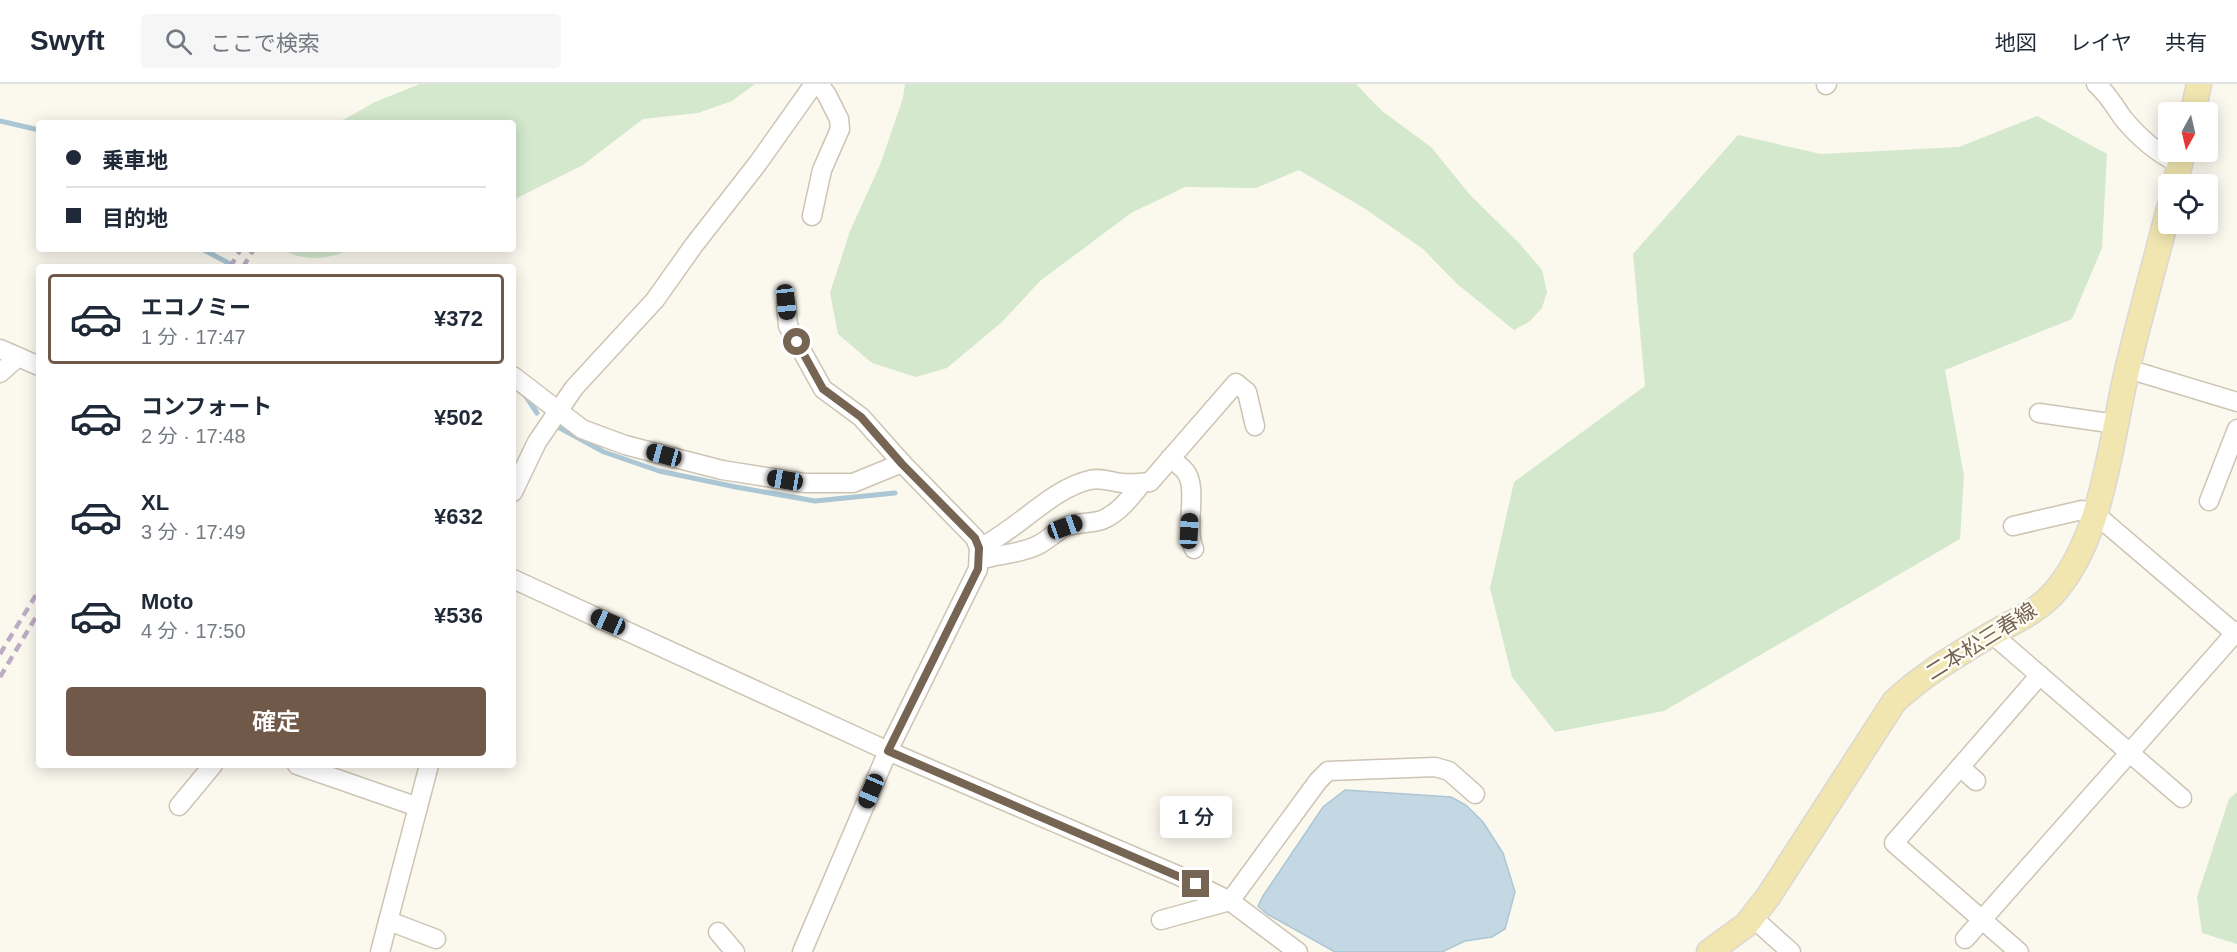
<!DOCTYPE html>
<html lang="ja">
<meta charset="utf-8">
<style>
body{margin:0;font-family:Arial,"Noto Sans JP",sans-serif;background:#f6f6f7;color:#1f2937;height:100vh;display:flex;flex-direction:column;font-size:22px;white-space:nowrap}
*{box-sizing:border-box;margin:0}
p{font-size:20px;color:#747a83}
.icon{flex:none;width:33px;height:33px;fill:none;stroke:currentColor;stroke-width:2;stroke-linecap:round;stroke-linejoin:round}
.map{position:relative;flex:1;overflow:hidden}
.details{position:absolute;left:36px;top:180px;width:480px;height:504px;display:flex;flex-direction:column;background:#fff;border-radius:6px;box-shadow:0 3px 15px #0003}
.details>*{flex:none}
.guide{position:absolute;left:36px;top:36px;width:480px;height:132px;border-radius:6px;box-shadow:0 3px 15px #0003;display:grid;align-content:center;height:132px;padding:0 30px;background:#fff}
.needle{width:39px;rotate:188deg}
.fabs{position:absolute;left:2158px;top:18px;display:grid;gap:12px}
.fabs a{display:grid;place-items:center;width:60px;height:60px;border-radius:6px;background:#fff;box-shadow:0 3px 15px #0003;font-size:30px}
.end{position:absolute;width:27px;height:27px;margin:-14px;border:8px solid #756552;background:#fff;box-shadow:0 0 0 3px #fff}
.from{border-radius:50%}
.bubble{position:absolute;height:42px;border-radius:6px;background:#fff;box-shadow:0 3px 15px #0003;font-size:20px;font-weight:600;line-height:42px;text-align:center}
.car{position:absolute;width:18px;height:36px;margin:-18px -9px;border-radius:8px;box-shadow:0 0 4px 2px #0007;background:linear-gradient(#222 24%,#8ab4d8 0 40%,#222 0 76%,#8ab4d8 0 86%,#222 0)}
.guide b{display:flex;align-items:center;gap:21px;height:57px;font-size:22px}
.guide b+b{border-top:2px solid #e0e1e3}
.guide i{width:15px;height:15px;background:#1f2937}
ul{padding:10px 0 0;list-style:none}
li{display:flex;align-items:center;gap:18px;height:90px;margin:0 12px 9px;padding:0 18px;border:3px solid transparent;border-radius:6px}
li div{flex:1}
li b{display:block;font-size:22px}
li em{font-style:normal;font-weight:600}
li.active{border-color:#71594a}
li>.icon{width:54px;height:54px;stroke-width:1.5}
.primary-button{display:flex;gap:12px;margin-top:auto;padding:12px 30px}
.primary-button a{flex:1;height:69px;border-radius:6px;background:#71594a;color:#fff;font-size:24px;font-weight:600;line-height:69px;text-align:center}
header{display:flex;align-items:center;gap:36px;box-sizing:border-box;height:84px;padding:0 30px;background:#fff;border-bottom:2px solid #e0e1e3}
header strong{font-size:28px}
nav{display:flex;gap:33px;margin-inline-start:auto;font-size:21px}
.search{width:420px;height:54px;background:#f6f6f7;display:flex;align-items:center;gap:15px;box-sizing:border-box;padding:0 21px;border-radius:6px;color:#747a83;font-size:22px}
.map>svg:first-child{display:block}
.green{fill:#d3e8cd}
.water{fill:#c4d8e3;stroke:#abc6d4;stroke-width:1.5}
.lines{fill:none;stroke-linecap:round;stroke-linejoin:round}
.stream{stroke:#abc6d4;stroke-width:5}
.minor-casing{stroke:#cdc4b4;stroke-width:21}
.major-casing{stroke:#dbd7d2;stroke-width:27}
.minor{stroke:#fff;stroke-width:18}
.major{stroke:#f1e6af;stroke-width:24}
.rail{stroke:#beacc5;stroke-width:4.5;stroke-dasharray:9 6;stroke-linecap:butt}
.route{stroke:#756552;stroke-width:8}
.labels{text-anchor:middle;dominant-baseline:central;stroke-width:5;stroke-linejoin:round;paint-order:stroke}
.street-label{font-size:21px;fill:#756552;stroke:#fefcf4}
</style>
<header>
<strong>Swyft</strong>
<div class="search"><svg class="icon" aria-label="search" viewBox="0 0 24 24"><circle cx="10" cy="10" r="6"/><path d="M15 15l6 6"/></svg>ここで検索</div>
<nav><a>地図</a><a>レイヤ</a><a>共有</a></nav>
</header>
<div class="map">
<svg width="2237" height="868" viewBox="0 0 2237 868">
<rect width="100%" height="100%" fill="#fbf9ee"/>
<g class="green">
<path d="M420,0h335l-23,17 -34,12 -55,6 -60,46 -70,35v-77h-175l37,-21z"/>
<path d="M905,0h451l26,27 49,36 40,49 48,47 23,27 5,22 -5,16 -13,14 -15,8 -58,-47 -33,-34 -59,-41 -65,-38 -43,18 -71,-1 -54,26 -91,68 -38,41 -55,46 -31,9 -44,-14 -34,-29 -8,-41 20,-62 30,-66 23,-67z"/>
<path d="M2037,32l70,38 -5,94 -30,71 -127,51 19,106 -4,63 -296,172 -109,21 -43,-55 -22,-89 24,-106 131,-96 -12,-132 105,-119 83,19 138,-7z"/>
<path d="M283,165h67c-20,11 -49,13 -67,0z"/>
<path d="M2237,708v152l-35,-11 -5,-36 32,-98z"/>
</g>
<path class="water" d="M1345,706l106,7 15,8 17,17 20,31 12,39 -10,37 -13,8 -27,4 -23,11h-107l-68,-38 -9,-8 5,-10 60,-89z"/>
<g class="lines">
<g class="stream">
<path d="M0,37l39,9"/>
<path d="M202,165l34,18"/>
<path d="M525,311l12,18"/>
<path d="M558,343l46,25 55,19 77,16 79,14 80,-8"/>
</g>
<g class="minor-casing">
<g id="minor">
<path d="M2096,0c11,9 18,21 26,33 17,21 34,36 58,47"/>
<path d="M1826,1l1,-1"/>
<path d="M812,132l10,-46 18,-41 -1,-10 -12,-24 -8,-11"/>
<path d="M786,218l2,24 35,63 38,28 41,46 73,75 4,10 -1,21 -90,182 -86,201"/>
<path d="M0,265l39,17"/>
<path d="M2128,285l109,33"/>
<path d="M0,289l18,-16"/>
<path d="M513,292l69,53 43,16 97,25 83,13h48l49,-20"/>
<path d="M2039,329l77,11"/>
<path d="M1170,374c5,4 11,8 15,13 14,16 -1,55 9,78"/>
<path d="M513,408l24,-50 37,-54 81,-88 39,-55 64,-82 56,-79"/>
<path d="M2209,417l28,-72"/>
<path d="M2013,442l69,-16 12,3 143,122"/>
<path d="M979,464c37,-17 73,-60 111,-68 11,-3 21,2 32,3 9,1 19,0 28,-1l86,-99 11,9 8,34"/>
<path d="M980,476c18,-6 41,-6 58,-15 10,-5 17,-13 27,-18 12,-5 25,-3 37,-7 17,-7 29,-23 40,-37"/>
<path d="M513,495l375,172 289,124 53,26 68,51"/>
<path d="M1992,550l190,164"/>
<path d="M297,681l121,42"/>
<path d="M1960,683l16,14"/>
<path d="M179,722l34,-41"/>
<path d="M1752,833l39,35"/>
<path d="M1161,836l69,-19 88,-120 10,-10 107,-4 14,4 26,23"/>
<path d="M389,837l47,18"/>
<path d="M718,848l17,20"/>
<path d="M1965,855l272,-308"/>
<path d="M380,868l49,-187"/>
<path d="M2019,868l-125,-109 146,-168"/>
</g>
</g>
<g class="major-casing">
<g id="major">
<path d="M2193,28l6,-28"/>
<path d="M2175,100l8,-32"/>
<path d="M1709,868l37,-27 22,-28 126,-195c28,-27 63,-47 96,-67 23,-14 41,-19 61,-39 51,-54 59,-151 75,-221 13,-56 29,-111 43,-167"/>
</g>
</g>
<use href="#minor" class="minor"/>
<use href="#major" class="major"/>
<g class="rail">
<path d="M230,183l11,-18"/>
<path d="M243,183l11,-18"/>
<path d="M0,570l39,-64"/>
<path d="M0,593l39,-65"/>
</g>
</g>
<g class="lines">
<path class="route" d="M797,258l26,47 38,28 41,47 73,74 4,10 -1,21 -90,182 308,133"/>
</g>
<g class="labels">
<g class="street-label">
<text transform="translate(1981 557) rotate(-32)">二本松三春線</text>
</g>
</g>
</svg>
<div class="fabs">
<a><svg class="needle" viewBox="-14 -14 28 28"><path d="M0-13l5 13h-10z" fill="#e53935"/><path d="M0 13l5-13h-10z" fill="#747a83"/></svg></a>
<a><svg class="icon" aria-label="locate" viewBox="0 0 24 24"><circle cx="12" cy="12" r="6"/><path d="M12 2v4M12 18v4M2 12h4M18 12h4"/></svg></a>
</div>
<i class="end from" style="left:797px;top:258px"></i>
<i class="end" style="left:1196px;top:800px"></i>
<div class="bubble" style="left:1160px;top:712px;width:72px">1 分</div>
<i class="car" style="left:786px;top:218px;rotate:174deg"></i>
<i class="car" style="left:664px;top:371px;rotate:285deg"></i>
<i class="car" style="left:785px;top:396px;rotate:279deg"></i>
<i class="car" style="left:1065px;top:443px;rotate:70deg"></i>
<i class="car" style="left:1189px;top:447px;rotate:3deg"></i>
<i class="car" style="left:608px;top:538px;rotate:294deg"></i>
<i class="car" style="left:871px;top:707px;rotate:203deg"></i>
<div class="guide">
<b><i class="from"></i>乗車地</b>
<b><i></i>目的地</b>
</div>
<section class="details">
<ul>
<li class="active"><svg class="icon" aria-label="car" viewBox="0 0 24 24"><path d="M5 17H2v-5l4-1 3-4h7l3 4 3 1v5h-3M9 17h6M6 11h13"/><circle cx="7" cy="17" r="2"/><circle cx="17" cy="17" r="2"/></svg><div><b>エコノミー</b><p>1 分 · 17:47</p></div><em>¥372</em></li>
<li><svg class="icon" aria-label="car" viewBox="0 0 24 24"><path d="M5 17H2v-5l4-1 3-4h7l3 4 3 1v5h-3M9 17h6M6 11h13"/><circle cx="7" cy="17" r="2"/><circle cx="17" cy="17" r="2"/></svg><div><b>コンフォート</b><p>2 分 · 17:48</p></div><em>¥502</em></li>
<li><svg class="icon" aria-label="car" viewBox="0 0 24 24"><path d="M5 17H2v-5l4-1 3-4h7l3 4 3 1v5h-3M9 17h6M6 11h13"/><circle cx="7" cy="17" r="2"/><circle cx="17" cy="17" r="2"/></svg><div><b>XL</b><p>3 分 · 17:49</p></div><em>¥632</em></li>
<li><svg class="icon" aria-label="car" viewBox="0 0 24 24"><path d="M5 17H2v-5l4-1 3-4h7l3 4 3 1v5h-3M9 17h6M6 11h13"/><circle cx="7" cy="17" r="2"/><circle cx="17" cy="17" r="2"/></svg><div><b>Moto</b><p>4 分 · 17:50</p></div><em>¥536</em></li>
</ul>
<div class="primary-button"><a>確定</a></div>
</section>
</div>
